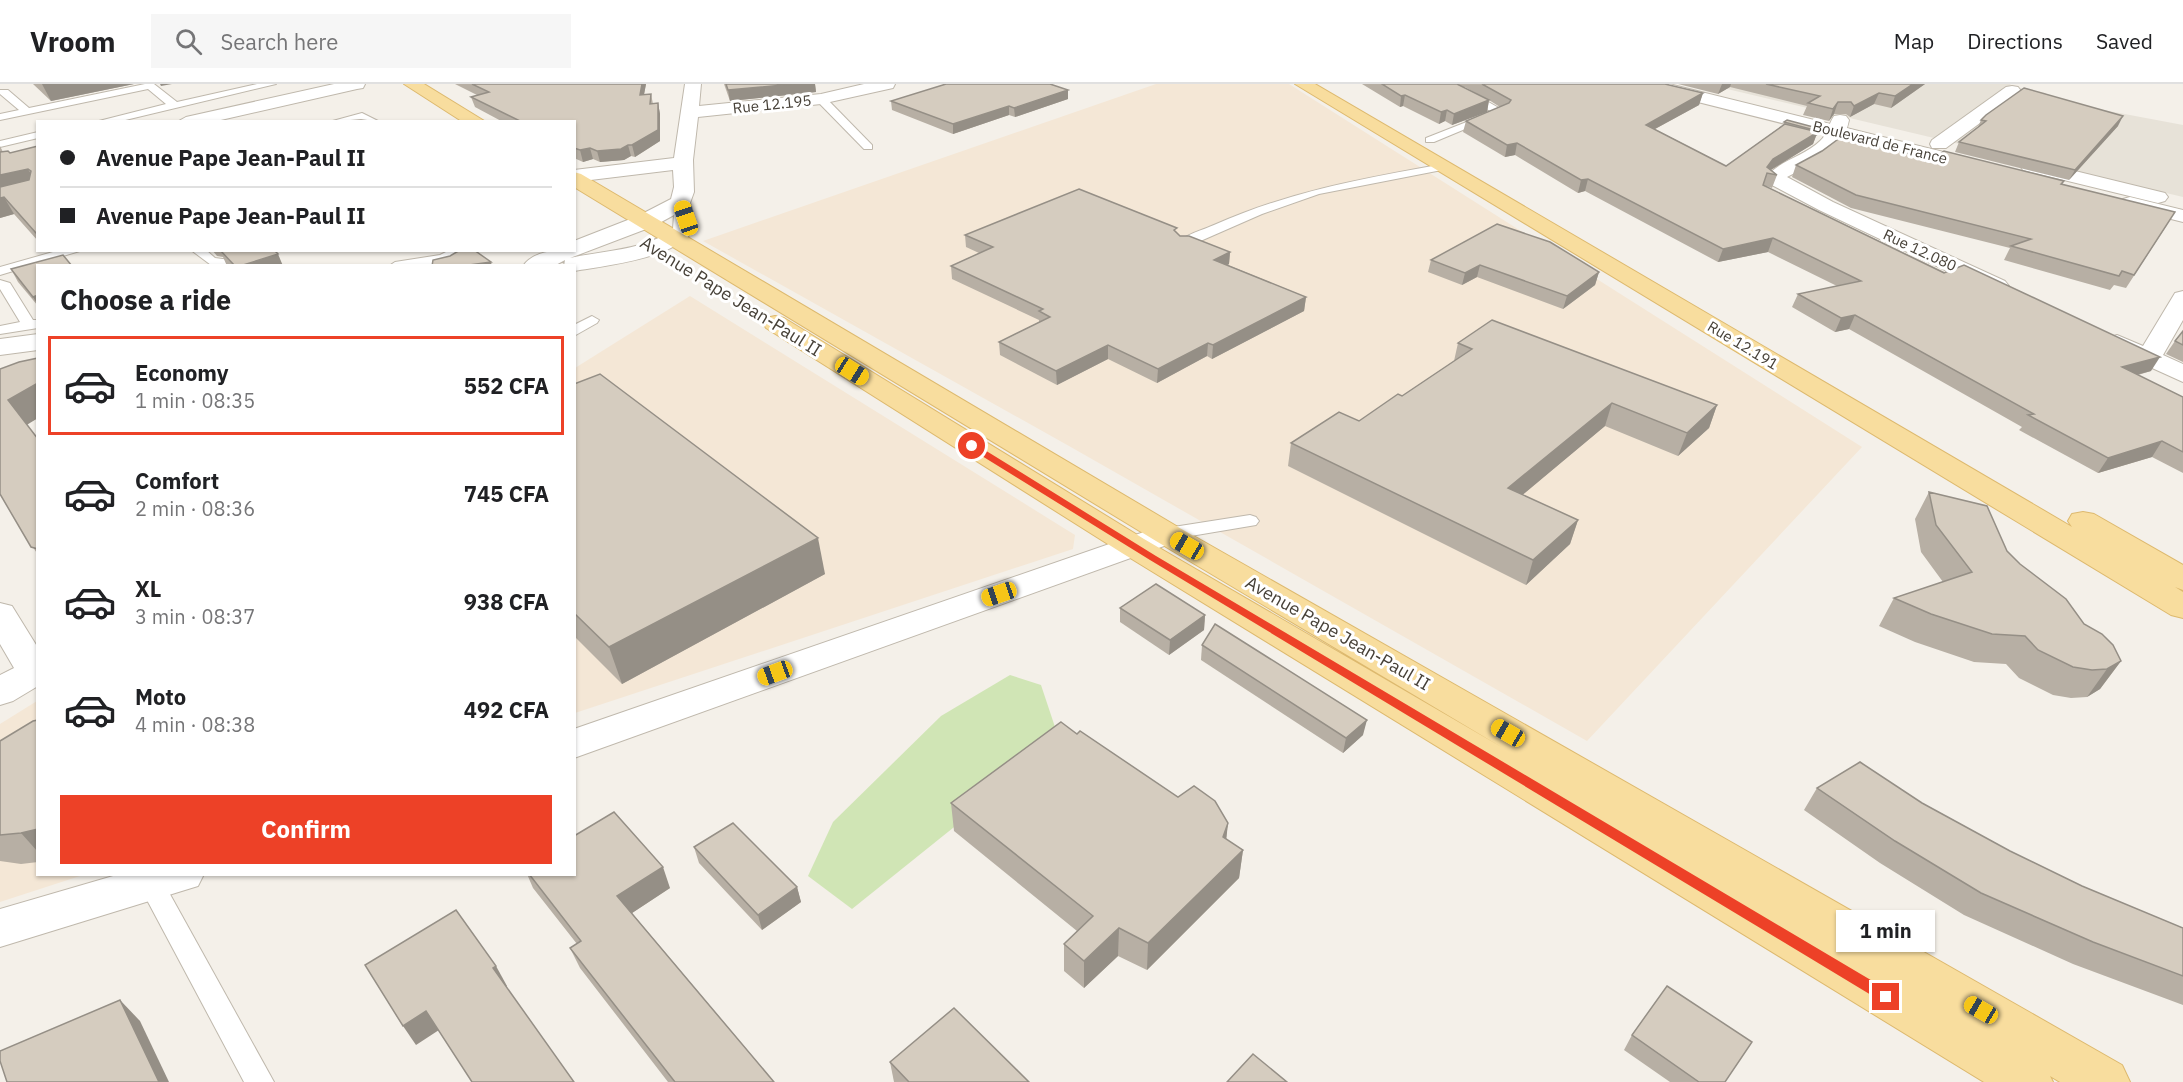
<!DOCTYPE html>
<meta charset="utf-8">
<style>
body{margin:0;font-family:"IBM Plex Sans",sans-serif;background:#f6f6f6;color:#202124;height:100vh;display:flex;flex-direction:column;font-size:22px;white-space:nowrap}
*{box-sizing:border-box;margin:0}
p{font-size:20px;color:#757577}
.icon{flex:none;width:33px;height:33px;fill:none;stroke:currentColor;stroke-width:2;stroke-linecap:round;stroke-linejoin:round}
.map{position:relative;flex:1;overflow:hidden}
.panel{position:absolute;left:36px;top:180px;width:540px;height:612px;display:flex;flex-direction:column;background:#fff;border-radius:0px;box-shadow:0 2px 4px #0004}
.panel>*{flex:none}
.top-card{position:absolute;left:36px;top:36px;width:540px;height:132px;border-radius:0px;box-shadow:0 2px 4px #0004;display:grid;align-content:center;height:132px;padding:0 24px;background:#fff}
.end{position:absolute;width:27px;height:27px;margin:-14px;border:8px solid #ed4127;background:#fff;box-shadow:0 0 0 3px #fff}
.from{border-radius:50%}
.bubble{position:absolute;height:42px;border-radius:0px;background:#fff;box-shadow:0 2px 4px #0004;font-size:20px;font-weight:700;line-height:42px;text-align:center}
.car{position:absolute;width:18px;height:36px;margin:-18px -9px;border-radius:8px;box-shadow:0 0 4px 2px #0007;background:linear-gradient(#f5c518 24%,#345 0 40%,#f5c518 0 76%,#345 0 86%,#f5c518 0)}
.top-card b{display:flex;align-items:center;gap:21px;height:57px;font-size:22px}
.top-card b+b{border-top:2px solid #e0e0e0}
.top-card i{width:15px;height:15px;background:#202124}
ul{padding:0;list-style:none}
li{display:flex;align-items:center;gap:18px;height:99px;margin:0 12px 9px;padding:0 12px;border:3px solid transparent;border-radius:0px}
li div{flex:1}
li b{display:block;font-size:22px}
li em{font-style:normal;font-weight:700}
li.current{border-color:#ed4127}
li>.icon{width:54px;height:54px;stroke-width:1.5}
h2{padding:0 24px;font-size:27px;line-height:72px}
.button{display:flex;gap:12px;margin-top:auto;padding:12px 24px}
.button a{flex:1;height:69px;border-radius:0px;background:#ed4127;color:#fff;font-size:24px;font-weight:700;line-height:69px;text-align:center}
header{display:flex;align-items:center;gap:36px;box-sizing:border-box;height:84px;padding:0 30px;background:#fff;border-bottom:2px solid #e0e0e0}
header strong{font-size:28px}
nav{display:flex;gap:33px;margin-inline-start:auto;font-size:21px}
.search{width:420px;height:54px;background:#f6f6f6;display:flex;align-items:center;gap:15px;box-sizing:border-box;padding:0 21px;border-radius:0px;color:#757577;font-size:22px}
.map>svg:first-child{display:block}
.residential{fill:#e7e2d8}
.commercial{fill:#f4e7d6}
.green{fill:#d0e5b5}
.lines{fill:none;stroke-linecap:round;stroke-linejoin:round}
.service-casing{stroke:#bfb8ac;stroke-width:2}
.minor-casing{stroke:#bfb8ac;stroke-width:2}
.tertiary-casing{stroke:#bfb8ac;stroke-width:2}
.primary-casing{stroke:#ddb96e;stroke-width:2}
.service{fill:#fff;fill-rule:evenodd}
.minor{fill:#fff;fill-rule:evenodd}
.tertiary{fill:#fff;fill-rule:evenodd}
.primary{fill:#f8dd9e;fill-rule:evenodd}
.wall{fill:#b7afa4;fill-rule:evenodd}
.shaded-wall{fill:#958f86}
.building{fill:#d5ccbf;stroke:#958f86;stroke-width:1.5}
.route{fill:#ed4127}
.labels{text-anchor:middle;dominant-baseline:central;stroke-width:6;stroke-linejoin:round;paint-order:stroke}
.far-street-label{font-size:15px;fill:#474138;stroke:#fff}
.street-label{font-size:18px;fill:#474138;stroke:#fff}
</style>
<header>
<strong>Vroom</strong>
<div class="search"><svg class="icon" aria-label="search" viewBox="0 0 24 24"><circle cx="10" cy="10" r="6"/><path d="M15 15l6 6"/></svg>Search here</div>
<nav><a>Map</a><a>Directions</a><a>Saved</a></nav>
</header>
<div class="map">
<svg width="2183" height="998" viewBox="0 0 2183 998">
<rect width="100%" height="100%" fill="#f4f0e9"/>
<path class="residential" d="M1706,0h305l-2,2 37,7 -1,6 138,26v72z"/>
<g class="commercial">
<path d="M1156,0h133l573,363 -275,294 -518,-295 -366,-205z"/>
<path d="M690,212l385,239 -2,14 -498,164v-345z"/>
<path d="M37,617l1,173 45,1 -83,27v-178z"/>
</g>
<path class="green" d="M1010,591l31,10 19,57 -208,167 -44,-33 25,-54 108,-106z"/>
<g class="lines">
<g class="service-casing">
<g id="service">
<path d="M145,0h9l23,18 80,-18h19l-159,38h-22l71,-18 -18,-15 -148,31v-6l19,-4 -19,-16v-4h8l21,18z"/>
<path d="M1461,7h8l37,21 -72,30h-8v-4l66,-26 -31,-17z"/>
<path d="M821,12l4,1 47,48v4h-8l-47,-48 -1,-2z"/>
<path d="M362,29l18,9 -19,-3 -32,3z"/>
<path d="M38,48v6l-38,9v-6z"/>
<path d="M1443,80l4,1v4l-128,25 -57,20 -73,32h-10l-2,-3c9,-9 26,-13 37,-18 77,-34 147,-46 229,-61z"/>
<path d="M60,166h23l-83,25v-8z"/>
<path d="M191,166h15l9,8 30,4 6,4 -40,-1z"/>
<path d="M450,166h19c-20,18 -55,16 -80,16l6,-4 45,-7z"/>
<path d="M0,196l10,3 23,37h5v8l-38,6v-8l20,-4 -20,-33z"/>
<path d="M592,232l7,4 -2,3 -23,13v-11z"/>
<path d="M1250,431l6,2 3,4 -3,4 -89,15 -7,-2 -2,-4 2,-4 7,-2z"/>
<path d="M152,790l9,4 113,204h-30l-105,-197 4,-7z"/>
</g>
</g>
<g class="minor-casing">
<g id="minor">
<path d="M334,0h31l-2,4 -6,1 -145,33h-35l9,-5z"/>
<path d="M685,0h16l-2,22 122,-12 43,-10h31l-2,4 -72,16 -123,13 -5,43 1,32 -4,11 6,19c-6,35 -92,44 -122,49v-5h-10l1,-6 -11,6h-31c11,-16 35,-16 51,-16v-9l64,-25 33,-17 3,-12 -1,-17 -99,12v-12l100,-12zM674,131l-1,14c-29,22 -68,21 -103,29l84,-32z"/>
<path d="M2012,2l6,1 3,4 -3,4 -72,53h-14l-2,-4 2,-4 74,-53z"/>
<path d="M1840,31l6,1 3,4c-6,33 -36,43 -62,57l46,25 172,79 4,5 -4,5 -8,2 -8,-2 -170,-81 -51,-27 -3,-4c13,-19 39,-22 55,-38 8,-7 8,-16 14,-25z"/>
<path d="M2183,207v29l-20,35 20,9v18l-75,-34 -4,-5 4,-5 9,-3 26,11 32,-53z"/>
<path d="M38,250v16l-38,5v-16z"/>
<path d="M1167,440l11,3 5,7 -5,7 -604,217v-29z"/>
<path d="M0,519l12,3 26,42v38l-25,15 -13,4v-30l14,-7 -14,-24z"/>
<path d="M120,790h84l-6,12 -198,61v-38z"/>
</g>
</g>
<g class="tertiary-casing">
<g id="tertiary">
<path d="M1640,0h29l319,79 3,4 -3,4 -7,2 -339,-85z"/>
<path d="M2030,76l135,33 3,4 -3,4 -7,2 -135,-33 -3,-4 3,-4z"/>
<path d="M2130,113l53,13v12l-60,-15 -3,-4 3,-4z"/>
</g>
</g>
<g class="primary-casing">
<g id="primary">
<path d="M404,0h20l62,38h-23z"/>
<path d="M1295,0h20l757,443 -4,-6 4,-7 11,-2 11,2 89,51v25l-8,-3 8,5v26l-12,-3z"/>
<path d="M574,88l7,2 597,353 944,538 8,17h-70l-10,-6 3,6h-69l-862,-529 -356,-225 -3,-5 3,-5 9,-2 9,2 360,221 359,209 -347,-207 -582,-354z"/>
</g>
</g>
<use href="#service" class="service"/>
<use href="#minor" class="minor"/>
<use href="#tertiary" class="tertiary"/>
<use href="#primary" class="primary"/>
</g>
<g class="wall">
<path d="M33,0h101l-83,17z"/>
<path d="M455,0h191l-2,10h7l2,10 5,-1 2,11v27l-25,16 -4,-1 -7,4 -24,2 -7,-3 -10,3 -9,-4v-36h-71l-28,-15 -4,-10 6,-2z"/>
<path d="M724,0h91l1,8 -86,9z"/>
<path d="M1362,0h303l38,9 -4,12 -44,24 71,37 57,-41 1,-3 37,7 -2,5 -3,2 -3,8 -42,26 6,5 -5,13 -9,-3 388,186 -13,4 45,22v76l-31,-16 -54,16 -79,-43 3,-3 -173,-98 -14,3 -43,-25 6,-13 39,-8 -69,-34 -50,10 -133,-71 -7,2 -63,-38 -10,2 -42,-25 3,-11 34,-14 -11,-7 -2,12 -35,13 -7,-4 -6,3 -36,-18 -3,1zM1463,3h2l21,12z"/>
<path d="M1678,0h247l-34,24 -17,-4 -24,13 -4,-3h-12l-5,7 -26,-6 4,-9 -77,-19 -12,7z"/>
<path d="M1068,6v9l-53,18 -6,-2 -56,19 -61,-24 -1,-9z"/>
<path d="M1981,36l137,6 -49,54 -114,-28 4,-10 19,-15z"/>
<path d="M0,62l3,6 7,1 28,-7v95l-24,-27 -14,4z"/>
<path d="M1933,75l131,22 -2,4 105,40 -41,63 -12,-3 -4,5 -106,-30 6,-12 -159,-40 -59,-31 4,-12z"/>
<path d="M1176,148l4,4 50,16 -1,12 -1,1 78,32 -2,14 -92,48 -5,-3 -50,27 -49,-24 -51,26 -57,-30 -1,-13 40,-20v-2l-87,-41 -1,-13 28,-13 -13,-6 -1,-12z"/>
<path d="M212,166h62l9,16h-56l-4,-9 -6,-1z"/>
<path d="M1431,176l168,12 -4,13 -32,24 -86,-32 -15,8 -34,-13z"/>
<path d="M38,182v40l-20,-24 -7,-13z"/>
<path d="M2183,247v31l-17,-8 9,-13z"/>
<path d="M1458,259l259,62 -8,23 -31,28 -73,-30 -83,69 56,25 -8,24 -44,41 -238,-119 3,-23 68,-22 43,-25 52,-35z"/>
<path d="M38,274v60l-12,6 12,15v116l-38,-61z"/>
<path d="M574,300l251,190 -203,110 -48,-48z"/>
<path d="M1929,408l78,59 13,13 64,60 37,37 -21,28 -13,8 -16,1 -18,-3 -34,-17 -13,-14 -32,-2 -59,-20 -36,-16 15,-28 49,-16 -22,-30 -6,-33z"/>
<path d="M1120,524l85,7 -1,15 -35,25 -49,-33z"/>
<path d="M1202,561l161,90 -20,18 -142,-93z"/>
<path d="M38,636v142l-17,2 -21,-3v-120z"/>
<path d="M1077,650l101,63 50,26 -2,16 17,11 -4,28 -92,92 -29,-14 -34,32 -20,-17v-27l13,-13 -123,-100 -3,-28z"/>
<path d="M1817,704l105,15 88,48 72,35 101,42v77l-110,-41 -109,-49 -84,-52 -76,-53z"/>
<path d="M694,763l103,40 4,15 -39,28 -63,-67z"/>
<path d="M527,790h47l96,14 -38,25 142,169h-106l-88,-114 -10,-20 7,-4 -44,-56z"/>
<path d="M1632,951l93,47h-55l-46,-32z"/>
<path d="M890,978l139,20h-135z"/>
</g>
<g class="shaded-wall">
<path d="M42,0h92l-83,17z"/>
<path d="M160,0h12l-11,2z"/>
<path d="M642,0h4l-4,21 -2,-10z"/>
<path d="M794,0h21l1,8 -86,9 -2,-11z"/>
<path d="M1722,0h9l-1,3 -12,7z"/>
<path d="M1913,0h12l-34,24 4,-12z"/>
<path d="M1068,6v9l-53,18 -1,-9z"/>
<path d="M1703,9l-4,12 -57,31 4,-11z"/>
<path d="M1879,9l-5,11 -24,13 4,-11z"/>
<path d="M1405,11l-2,11 -3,1 1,-11z"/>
<path d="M1489,16l-2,12 -35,13 2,-11z"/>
<path d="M1838,18l-4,12 -5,7 4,-12z"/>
<path d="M658,19l2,11v27l-25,16 -3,-12z"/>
<path d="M1009,22v9l-56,19v-10z"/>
<path d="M1447,26l-2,11 -6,3 2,-12z"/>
<path d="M2123,32l-5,10 -49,54 6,-10z"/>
<path d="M1821,45l-2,5 -3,2 -3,8 -44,27 -2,-4 6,-8 44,-27 1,-1z"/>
<path d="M1517,59l-2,12 -10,2 2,-12z"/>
<path d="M628,61l3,11 -7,4 -24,2 -3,-11z"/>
<path d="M590,64l3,11 -10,3 -3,-12z"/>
<path d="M28,85l10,17 -38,8v-19z"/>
<path d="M1588,95l-3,12 -7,2 3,-13z"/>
<path d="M4,113l10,17 -14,4v-20z"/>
<path d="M1773,154l-5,14 -50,10 5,-13z"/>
<path d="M1230,168l-1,12 -16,8 1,-12z"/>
<path d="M278,170l5,12h-43z"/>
<path d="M491,178l1,4h-30z"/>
<path d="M1480,181l-3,12 -15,8 3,-12z"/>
<path d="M1599,188l-4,13 -32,24 4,-13z"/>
<path d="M38,211v10l-5,-8z"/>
<path d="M1306,213l-2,14 -92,48 1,-14z"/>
<path d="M1855,231l-6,14 -14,3 6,-14z"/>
<path d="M1208,259l-1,13 -50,27 1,-14z"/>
<path d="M1108,261v14l-51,26 -1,-14z"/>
<path d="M2160,273l-9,14 -38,10 9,-14z"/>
<path d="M38,299v35l-13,8 -17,-26z"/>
<path d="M1612,319l-7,23 -103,86 6,-24z"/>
<path d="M1717,321l-8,23 -31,28 9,-23z"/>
<path d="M2162,357l-10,16 -54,16 10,-15z"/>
<path d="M1578,436l-8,24 -44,41 7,-25z"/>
<path d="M818,454l7,36 -203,110 -13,-37z"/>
<path d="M1205,531l-1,15 -35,25 1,-15z"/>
<path d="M2121,577l-21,28 -13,8 20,-28z"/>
<path d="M1367,636l-4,15 -20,18 3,-15z"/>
<path d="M1228,739l-3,28 -2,-14z"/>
<path d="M38,745v23l-17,-19z"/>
<path d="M1243,766l-4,28 -92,92 1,-27z"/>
<path d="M663,783l7,21 -44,29 -9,-21z"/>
<path d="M797,803l4,15 -39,28 -4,-15z"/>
<path d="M1119,844l-1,28 -34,32v-27z"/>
<path d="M496,882l11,20 -3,2 -11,-20z"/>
<path d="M120,916l20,21 29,61h-10z"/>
<path d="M426,927l13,19 -23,15 -13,-19z"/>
</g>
<g class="building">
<path d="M472,0h170l-2,11 11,-1 -1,10 8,-1v27l-26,15h-4l-7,4 -24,2 -7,-3 -10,2 -6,-2v-26h-52l-51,-25 18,-5z"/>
<path d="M726,0h68l-66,6z"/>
<path d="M946,0h104l18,6 -54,18 -5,-2 -56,18 -62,-23z"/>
<path d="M1382,0h75l32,16 -35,14 -7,-4 -6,2 -36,-17 -4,1z"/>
<path d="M1482,0h183l38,9 -57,32 80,41 59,-42 33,8 -45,27 -6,8 10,8 -10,-2 -4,12 181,88 20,-8 196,92 -38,10 61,30v55l-21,-11 -54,17 -80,-43 6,-1 -179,-99 -14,3 -43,-24 63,-13 -88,-43 -50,11 -135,-70 -7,1 -64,-37 -10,2 -41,-24 43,-18 2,-3z"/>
<path d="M1766,0h147l-18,12 -16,-3 -25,13 -3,-4h-13l-5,7 -25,-6 12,-7z"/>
<path d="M2024,4l99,28 -48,54 -116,-28 27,-21 -5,-1 5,-5z"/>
<path d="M1787,36l34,9 -3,2 -34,-9z"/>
<path d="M1841,53l92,22 11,-8 120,30 -3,3 114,28 -41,63 -12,-4 -3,5 -108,-30 20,-7 -175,-44 -60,-30 26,-14z"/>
<path d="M38,62v87h-2l-32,-36 -4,1v-11l29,-7 2,-9 -3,-2 -28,6v-23l8,-1 2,2z"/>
<path d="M1079,105l98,39 -3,2 6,6h9l41,16 -16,8 92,37 -93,48 -5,-2 -50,26 -50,-24 -52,26 -57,-29 51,-25 -11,-6 4,-2 -92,-43 42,-19 -28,-12z"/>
<path d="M1497,140l53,18 49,30 -32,24 -87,-31 -15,8 -34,-13z"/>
<path d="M220,166h54l4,4 -38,12h-5z"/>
<path d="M460,166h14l17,12 -29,4h-30l1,-6 17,-4z"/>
<path d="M63,171l9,11h-34v29l-5,2 -22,-28z"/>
<path d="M1492,236l225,85 -30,28 -75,-30 -104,85 70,32 -45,40 -242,-117 48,-31 20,9 39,-27 4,2 70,-47 -14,-6z"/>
<path d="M2183,247v14l-8,-4z"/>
<path d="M38,274v25l-30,17 30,39v110l-7,-2 -31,-53v-125l19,-7z"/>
<path d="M600,290l218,164 -209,109 -35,-34v-229z"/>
<path d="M1929,408l58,14 20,45 13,13 46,35 18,25 18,10 11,11 8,16 -14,8 -15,1 -19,-3 -35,-17 -13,-14 -33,-2 -61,-20 -37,-16 78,-26 -36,-47z"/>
<path d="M1156,500l49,31 -35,25 -50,-32z"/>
<path d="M1215,540l152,96 -21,18 -144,-93z"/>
<path d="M38,636v109l-17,4 -21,2v-94l33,-20z"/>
<path d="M1061,638l16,12 3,-3 98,66 16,-11 21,15 13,22 -5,14 20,13 -95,93 -29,-15 -35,33 -20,-17 29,-28 -142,-113z"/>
<path d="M1860,678l62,41 88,48 72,35 101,42v48l-90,-34 -112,-49 -86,-52 -78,-53z"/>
<path d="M614,728l49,55 -46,29 157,186h-99l-105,-134 11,-7 -52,-67h45v-38z"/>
<path d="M733,739l64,64 -39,28 -64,-68z"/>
<path d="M456,826l40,56 -3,2 81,114h-102l-46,-71 -23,15 -38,-61z"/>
<path d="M1667,902l85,56 -27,40h-26l-67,-47z"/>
<path d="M120,916l39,82h-152l-7,-21v-10z"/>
<path d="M954,924l75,74h-120l-19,-20z"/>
<path d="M1253,970l34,28h-60z"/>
</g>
<path class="route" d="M969,360h6l181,112 735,436 2,5 -2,4 -5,2 -5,-2 -731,-441 -181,-112z"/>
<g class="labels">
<g class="far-street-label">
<text transform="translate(772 20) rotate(-6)">Rue 12.195</text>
<text transform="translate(1880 58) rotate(14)">Boulevard de France</text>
<text transform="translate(1920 166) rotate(25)">Rue 12.080</text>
<text transform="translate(1743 261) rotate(31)">Rue 12.191</text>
</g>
<g class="street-label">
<text transform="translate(731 212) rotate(32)">Avenue Pape Jean-Paul II</text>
<text transform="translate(1338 549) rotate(30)">Avenue Pape Jean-Paul II</text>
</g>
</g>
</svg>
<i class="end from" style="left:972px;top:362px"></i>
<i class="end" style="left:1886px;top:913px"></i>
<div class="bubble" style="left:1836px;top:826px;width:99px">1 min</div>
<i class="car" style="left:686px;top:134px;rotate:341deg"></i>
<i class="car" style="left:852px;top:287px;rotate:122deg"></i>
<i class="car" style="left:1187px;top:462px;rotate:300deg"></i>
<i class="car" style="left:999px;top:510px;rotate:251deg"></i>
<i class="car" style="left:775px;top:589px;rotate:250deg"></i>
<i class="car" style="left:1508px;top:649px;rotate:300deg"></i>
<i class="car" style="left:1981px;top:926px;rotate:300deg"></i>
<div class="top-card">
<b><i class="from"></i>Avenue Pape Jean-Paul II</b>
<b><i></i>Avenue Pape Jean-Paul II</b>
</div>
<section class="panel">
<h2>Choose a ride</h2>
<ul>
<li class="current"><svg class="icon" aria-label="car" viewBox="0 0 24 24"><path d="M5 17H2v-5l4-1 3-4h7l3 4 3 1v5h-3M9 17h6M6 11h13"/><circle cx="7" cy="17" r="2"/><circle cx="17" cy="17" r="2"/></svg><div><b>Economy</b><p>1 min · 08:35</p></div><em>552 CFA</em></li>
<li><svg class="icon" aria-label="car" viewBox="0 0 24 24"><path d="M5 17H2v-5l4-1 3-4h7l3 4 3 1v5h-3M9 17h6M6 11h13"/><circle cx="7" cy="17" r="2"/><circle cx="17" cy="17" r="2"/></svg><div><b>Comfort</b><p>2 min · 08:36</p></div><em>745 CFA</em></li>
<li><svg class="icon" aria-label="car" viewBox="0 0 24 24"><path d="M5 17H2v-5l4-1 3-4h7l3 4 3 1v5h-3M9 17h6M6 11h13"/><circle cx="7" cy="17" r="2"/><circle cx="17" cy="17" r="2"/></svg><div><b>XL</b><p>3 min · 08:37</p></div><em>938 CFA</em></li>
<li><svg class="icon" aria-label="car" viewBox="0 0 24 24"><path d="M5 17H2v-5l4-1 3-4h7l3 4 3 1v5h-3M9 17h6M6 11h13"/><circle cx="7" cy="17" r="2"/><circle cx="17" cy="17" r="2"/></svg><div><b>Moto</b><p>4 min · 08:38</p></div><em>492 CFA</em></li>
</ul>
<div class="button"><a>Confirm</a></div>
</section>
</div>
